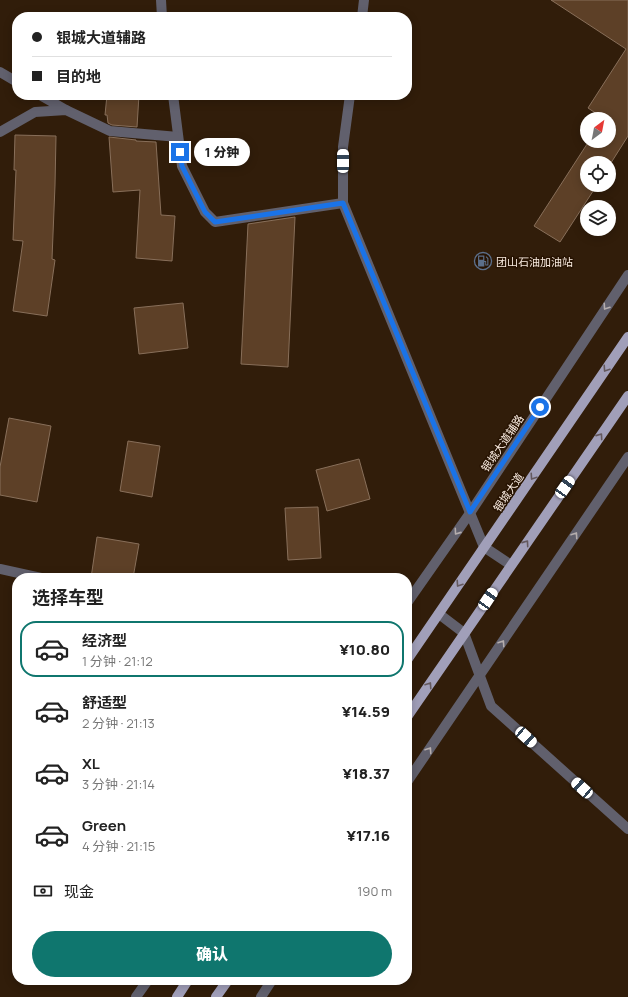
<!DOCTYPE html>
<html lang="zh">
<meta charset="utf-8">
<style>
body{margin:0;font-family:Manrope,"Noto Sans SC",sans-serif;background:#f2f2f2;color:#222;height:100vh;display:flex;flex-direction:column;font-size:15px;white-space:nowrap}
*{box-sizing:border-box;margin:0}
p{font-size:13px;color:#767676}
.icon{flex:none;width:22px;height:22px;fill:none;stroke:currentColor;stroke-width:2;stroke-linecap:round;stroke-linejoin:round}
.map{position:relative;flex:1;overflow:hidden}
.sheet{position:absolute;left:12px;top:573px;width:400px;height:412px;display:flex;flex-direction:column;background:#fff;border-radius:16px;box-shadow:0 2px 10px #0003}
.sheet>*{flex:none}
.top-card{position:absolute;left:12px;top:12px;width:400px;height:88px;border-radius:16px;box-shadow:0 2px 10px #0003;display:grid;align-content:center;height:88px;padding:0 20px;background:#fff}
.needle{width:26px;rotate:32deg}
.fabs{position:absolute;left:580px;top:112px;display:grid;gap:8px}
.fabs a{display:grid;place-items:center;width:36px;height:36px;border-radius:50%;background:#fff;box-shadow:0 2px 10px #0003;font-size:20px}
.end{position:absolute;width:18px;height:18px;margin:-9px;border:5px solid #1a73e8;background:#fff;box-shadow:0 0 0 2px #fff}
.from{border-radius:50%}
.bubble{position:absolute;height:28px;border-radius:14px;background:#fff;box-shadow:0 2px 10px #0003;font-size:13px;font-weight:800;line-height:28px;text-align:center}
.car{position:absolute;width:12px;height:24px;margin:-12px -6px;border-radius:5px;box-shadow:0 0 3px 1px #0007;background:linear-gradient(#fff 24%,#345 0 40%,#fff 0 76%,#345 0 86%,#fff 0)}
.top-card b{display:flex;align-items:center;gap:14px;height:38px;font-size:15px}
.top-card b+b{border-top:1px solid #e0e0e0}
.top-card i{width:10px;height:10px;background:#222}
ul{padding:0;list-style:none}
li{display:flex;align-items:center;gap:12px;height:56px;margin:0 8px 6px;padding:0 12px;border:2px solid transparent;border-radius:16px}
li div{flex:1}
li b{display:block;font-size:15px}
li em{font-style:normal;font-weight:800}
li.active{border-color:#0f766e}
li>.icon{width:36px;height:36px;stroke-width:1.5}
h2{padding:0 20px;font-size:18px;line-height:48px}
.pay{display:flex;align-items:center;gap:10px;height:44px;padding:0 20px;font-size:15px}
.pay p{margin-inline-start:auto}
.action{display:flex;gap:8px;margin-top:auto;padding:8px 20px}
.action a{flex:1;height:46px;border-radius:24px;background:#0f766e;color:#fff;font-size:16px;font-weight:800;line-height:46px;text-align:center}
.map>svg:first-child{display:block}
.building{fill:#5d4027;stroke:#886f5a}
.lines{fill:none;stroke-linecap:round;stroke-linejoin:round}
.minor{stroke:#61606d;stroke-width:10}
.tertiary{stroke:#61606d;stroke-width:10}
.primary{stroke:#a19fb9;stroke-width:10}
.oneway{stroke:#b5adad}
.oneway2{stroke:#64595e}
.route{stroke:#1a73e8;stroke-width:5}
.labels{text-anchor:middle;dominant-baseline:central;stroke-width:3;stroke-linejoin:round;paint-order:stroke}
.poi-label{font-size:11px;fill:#faece1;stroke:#271302;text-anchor:start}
.street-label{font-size:11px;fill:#faece1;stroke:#271302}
</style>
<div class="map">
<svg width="628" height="997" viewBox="0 0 628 997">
<rect width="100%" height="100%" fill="#311d0a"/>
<g class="building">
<path d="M551,0h77v136l-19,30v-3h-22v22h10l-37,57 -26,-16 55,-85h20v-22h-6v-1l-15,-10 38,-59z"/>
<path d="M107,95h32l-2,32 -25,-2 -4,-2 -1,-8h-2z"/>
<path d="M15,135l41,1 -1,49 -3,74 3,1 -8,56 -34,-5 10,-70 -10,-1 3,-70h-2z"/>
<path d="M109,137l27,3v1l20,1 5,73 14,1 -3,45 -36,-3 4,-68 -27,2z"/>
<path d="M295,217l-7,150 -47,-3 7,-140z"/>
<path d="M183,303l5,45 -49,6 -5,-46z"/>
<path d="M9,418l42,8 -14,76 -37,-7v-28z"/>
<path d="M128,441l32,5 -8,51 -32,-6z"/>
<path d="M359,459l11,40 -43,12 -11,-41z"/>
<path d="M318,507l3,51 -33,2 -3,-52z"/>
<path d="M97,537l42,7 -6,34h-42z"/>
</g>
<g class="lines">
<g class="minor">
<path d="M161,0l1,17"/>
<path d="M362,17l2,-17"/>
<path d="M0,72l17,10"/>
<path d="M40,95l26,15"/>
<path d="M173,95l9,71 23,46 10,10 128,-19"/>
<path d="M350,95l-7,52v56l141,344 27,18"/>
<path d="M0,132l35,-20 31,-2 44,21 68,6"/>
<path d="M0,569l41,9"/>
</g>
<g class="tertiary">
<path d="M407,603l63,-90 158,-238"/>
<path d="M439,614l25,19 27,73 137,123"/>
<path d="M407,782l221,-325"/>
<path d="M136,997l12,-17"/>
<path d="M261,997l11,-17"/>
</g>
<g class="primary">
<path d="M407,660l221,-323"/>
<path d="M407,717l221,-321"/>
<path d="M177,997l11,-17"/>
<path d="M216,997l12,-17"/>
</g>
</g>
<defs><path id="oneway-chevron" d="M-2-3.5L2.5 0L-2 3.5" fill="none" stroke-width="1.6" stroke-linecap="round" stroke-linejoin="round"/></defs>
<g class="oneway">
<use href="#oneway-chevron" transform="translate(606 307) rotate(124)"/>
<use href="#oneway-chevron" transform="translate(457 532) rotate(125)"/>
<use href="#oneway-chevron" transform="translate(575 535) rotate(-56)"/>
<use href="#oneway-chevron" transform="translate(502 643) rotate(-56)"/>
<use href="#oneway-chevron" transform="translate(429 750) rotate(-56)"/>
</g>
<g class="oneway2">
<use href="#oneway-chevron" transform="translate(606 369) rotate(124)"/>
<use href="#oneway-chevron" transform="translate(600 436) rotate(-55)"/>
<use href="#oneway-chevron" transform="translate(533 477) rotate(124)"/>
<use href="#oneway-chevron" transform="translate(526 543) rotate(-55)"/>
<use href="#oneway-chevron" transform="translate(459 584) rotate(124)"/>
<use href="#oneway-chevron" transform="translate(429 685) rotate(-56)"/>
</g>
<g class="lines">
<path class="route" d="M180,152l2,14 23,46 10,10 128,-19 127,309 70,-105"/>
</g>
<defs>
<g id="fuel-ring" transform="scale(0.9)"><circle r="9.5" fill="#271302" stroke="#5c6f8a" stroke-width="1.5"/><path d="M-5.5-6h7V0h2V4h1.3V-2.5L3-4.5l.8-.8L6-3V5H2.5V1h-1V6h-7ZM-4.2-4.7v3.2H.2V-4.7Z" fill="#5c6f8a"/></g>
</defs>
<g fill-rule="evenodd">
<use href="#fuel-ring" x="483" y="261"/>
</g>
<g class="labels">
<g class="poi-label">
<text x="496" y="261">团山石油加油站</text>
</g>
<g class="street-label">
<text transform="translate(502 443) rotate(-56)">银城大道辅路</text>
<text transform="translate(508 492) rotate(-56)">银城大道</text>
</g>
</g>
</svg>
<div class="fabs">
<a><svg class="needle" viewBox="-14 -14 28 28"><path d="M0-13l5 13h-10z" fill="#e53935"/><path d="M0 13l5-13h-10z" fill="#767676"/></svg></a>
<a><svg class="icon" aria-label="locate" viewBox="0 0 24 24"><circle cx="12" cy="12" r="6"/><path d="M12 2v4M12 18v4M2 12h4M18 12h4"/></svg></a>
<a><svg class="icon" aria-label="layers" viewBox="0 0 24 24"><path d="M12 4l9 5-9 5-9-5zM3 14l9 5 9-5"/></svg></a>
</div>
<i class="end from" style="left:540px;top:407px"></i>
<i class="end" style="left:180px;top:152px"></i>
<div class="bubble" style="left:194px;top:138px;width:56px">1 分钟</div>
<i class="car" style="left:343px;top:161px;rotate:0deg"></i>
<i class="car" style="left:565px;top:487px;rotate:35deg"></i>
<i class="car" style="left:488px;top:599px;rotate:34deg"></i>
<i class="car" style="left:526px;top:737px;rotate:132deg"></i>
<i class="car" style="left:582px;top:788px;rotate:312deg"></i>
<div class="top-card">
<b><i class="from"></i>银城大道辅路</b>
<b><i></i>目的地</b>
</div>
<section class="sheet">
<h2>选择车型</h2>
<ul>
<li class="active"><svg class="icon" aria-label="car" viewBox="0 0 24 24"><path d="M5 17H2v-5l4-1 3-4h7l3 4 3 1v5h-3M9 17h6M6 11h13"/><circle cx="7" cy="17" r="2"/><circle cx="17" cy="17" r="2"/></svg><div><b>经济型</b><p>1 分钟 · 21:12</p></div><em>¥10.80</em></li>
<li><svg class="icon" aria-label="car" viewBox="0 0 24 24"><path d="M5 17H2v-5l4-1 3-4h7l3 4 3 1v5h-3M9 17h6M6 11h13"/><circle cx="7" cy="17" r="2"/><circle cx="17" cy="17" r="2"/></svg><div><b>舒适型</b><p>2 分钟 · 21:13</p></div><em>¥14.59</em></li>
<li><svg class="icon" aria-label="car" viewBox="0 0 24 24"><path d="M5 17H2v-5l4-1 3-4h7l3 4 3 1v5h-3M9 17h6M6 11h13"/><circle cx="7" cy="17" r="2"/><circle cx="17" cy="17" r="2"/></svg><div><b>XL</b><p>3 分钟 · 21:14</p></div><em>¥18.37</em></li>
<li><svg class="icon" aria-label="car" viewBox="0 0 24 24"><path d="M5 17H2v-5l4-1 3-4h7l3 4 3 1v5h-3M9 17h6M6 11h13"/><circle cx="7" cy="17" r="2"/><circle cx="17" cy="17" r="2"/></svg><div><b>Green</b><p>4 分钟 · 21:15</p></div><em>¥17.16</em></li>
</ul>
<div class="pay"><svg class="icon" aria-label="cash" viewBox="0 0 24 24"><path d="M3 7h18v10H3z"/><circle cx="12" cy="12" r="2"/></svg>现金<p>190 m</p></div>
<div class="action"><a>确认</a></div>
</section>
</div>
